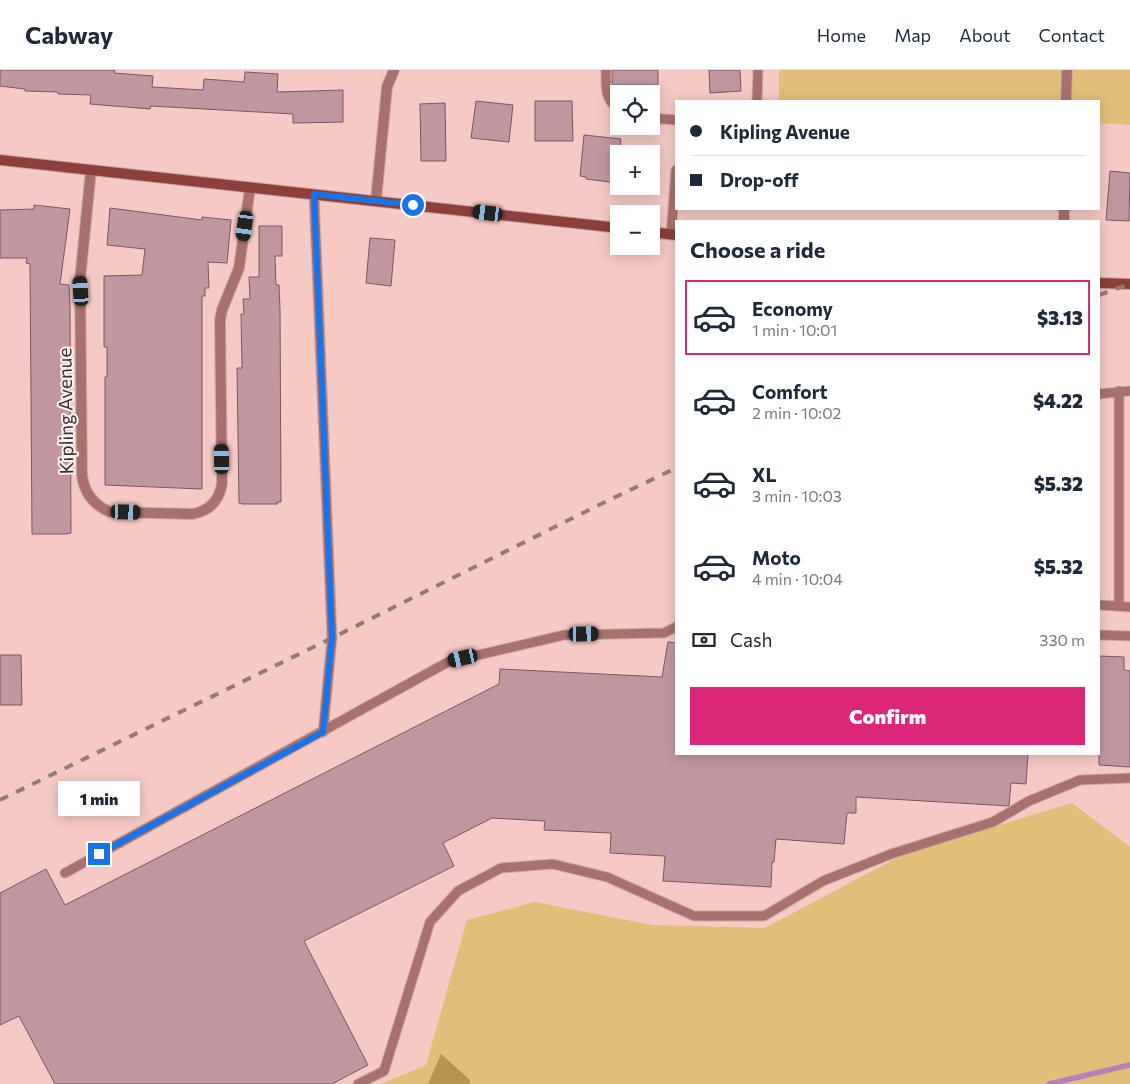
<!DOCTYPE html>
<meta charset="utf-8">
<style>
body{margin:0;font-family:Commissioner,sans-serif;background:#f2f2f3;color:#1f2937;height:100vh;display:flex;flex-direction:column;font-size:19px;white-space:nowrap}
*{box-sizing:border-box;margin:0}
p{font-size:16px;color:#747a83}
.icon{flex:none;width:28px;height:28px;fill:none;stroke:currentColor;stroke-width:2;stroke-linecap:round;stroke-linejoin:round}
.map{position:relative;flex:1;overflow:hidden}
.side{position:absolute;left:675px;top:150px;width:425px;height:535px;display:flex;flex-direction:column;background:#fff;border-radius:0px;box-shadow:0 2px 12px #0003}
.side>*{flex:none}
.top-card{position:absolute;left:675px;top:30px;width:425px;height:110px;border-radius:0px;box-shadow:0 2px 12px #0003;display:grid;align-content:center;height:110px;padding:0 15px;background:#fff}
.fabs{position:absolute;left:610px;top:15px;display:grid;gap:10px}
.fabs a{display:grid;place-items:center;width:50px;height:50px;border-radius:0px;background:#fff;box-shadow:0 2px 12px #0003;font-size:25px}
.end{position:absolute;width:22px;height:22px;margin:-11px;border:6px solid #1a73e8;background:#fff;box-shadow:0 0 0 2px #fff}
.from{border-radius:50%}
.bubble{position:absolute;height:35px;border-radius:0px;background:#fff;box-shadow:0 2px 12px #0003;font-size:16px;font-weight:800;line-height:35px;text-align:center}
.car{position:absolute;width:15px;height:30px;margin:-15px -8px;border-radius:6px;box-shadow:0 0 4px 1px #0007;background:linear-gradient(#222 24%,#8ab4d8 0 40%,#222 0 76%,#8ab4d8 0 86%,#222 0)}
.top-card b{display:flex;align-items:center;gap:18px;height:48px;font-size:19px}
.top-card b+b{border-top:1px solid #e0e1e3}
.top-card i{width:12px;height:12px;background:#1f2937}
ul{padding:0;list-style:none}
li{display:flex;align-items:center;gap:15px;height:75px;margin:0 10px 8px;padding:0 5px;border:2px solid transparent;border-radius:0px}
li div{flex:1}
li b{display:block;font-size:19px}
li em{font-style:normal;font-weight:800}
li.current{border-color:#db2777}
li>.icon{width:45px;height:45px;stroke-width:1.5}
h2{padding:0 15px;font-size:22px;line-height:60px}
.pay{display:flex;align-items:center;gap:12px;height:55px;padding:0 15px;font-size:19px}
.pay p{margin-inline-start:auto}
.action{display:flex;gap:10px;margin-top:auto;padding:10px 15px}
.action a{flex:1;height:58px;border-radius:0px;background:#db2777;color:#fff;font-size:20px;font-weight:800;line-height:58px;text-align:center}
header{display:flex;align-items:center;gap:30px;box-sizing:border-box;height:70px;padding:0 25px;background:#fff;border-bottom:1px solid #e0e1e3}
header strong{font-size:24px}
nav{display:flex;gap:28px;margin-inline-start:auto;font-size:18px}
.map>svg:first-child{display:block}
.green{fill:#e1bf79}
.forest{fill:#b6954e}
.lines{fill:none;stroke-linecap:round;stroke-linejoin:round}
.stream{stroke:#b682b9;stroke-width:5.5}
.building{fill:#c0979f;stroke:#7c575f}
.lane-casing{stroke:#cda7a2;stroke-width:11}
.street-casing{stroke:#cda7a2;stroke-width:12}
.secondary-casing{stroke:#cda7a2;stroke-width:12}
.lane{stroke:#a9716d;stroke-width:9}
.street{stroke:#a9716d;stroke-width:10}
.secondary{stroke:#8d3f3b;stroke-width:10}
.rail{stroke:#977975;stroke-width:4;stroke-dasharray:9 9;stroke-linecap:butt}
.route{stroke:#1a73e8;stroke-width:6}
.labels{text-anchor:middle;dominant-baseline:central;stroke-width:4;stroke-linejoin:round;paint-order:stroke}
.street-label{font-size:19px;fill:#3e2d2b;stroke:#fdf3f2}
</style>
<header>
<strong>Cabway</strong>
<nav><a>Home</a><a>Map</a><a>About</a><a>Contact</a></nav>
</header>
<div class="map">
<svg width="1130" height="1014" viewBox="0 0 1130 1014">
<rect width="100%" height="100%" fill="#f5c9c4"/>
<g class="green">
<path d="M779,0h351v55l-31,-2v-22h-320z"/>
<path d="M1072,733l58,44v237h-749l45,-19 41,-145 68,-18 117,23 113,3 139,-74z"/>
</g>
<path class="forest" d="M441,984l29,26v4h-42z"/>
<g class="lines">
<path class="stream" d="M1049,1014l81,-19"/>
</g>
<g class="building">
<path d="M0,0h115l-1,3 39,3 -1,11 51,3 1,-11 40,3 1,-10 33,2 -1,18 66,-2v32l-50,1v-9l-142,-8 -1,3 -60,-5 1,-9 -33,-1v-2l-33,-1v-2l-25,-3z"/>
<rect x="612" y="0" width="46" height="15"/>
<path d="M709,0h31l1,21 -31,2z"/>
<path d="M476,31l37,4 -4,37 -38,-4z"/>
<path d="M535,31h37l1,40h-38z"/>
<path d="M445,33l1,58h-25l-1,-57z"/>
<path d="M584,65l37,4 -4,44 -31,-4v-2l-6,-1z"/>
<path d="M1110,101l20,2 -1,48 -23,-1z"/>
<path d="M34,135l36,4 -10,75 9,1 1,23 1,225 -6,1h-33l-2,-270 -4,-1 1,-5h-27v-48l34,-1z"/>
<path d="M110,138l92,12v-3l29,3 -4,43 -19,-1 1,26h-4v8h-3v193l-97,-4v-108h2v-30h-3v-71l38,-1 3,-26 -38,-4z"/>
<path d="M259,156h23v30h-7l1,29h3l1,24 1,193h-4l1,2h-36l-3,-1 -2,-135h5l-1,-54h3l-1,-15h7l-1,-22h10z"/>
<path d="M370,168l25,2 -4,46 -25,-3z"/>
<path d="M668,572l8,1v111h352l-2,30 -15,-1 -2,23 -153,-9v16h-9l-3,31 -68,-5 -2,23h-2l-1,25 -108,-6 2,-25 -55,-3 1,-20 -67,-3 1,-9 -53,-3 -49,25 11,23 -150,75 64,124 -36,19h-277l-36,-68 -19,9v-132l46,-24 19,36 434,-221 1,-15 162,8z"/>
<path d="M0,585h21l1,50h-22z"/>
<path d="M1099,586l25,1v13l6,1v96l-31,-2z"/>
</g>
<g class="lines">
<g class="lane-casing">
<g id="lane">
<path d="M606,0c0,17 -2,28 13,40"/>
<path d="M757,31l1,-31"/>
<path d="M651,48l25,2"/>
<path d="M314,124l18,444 -9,94"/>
<path d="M671,165l5,-65"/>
<path d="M1119,321v215"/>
<path d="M1099,324l31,-3"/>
<path d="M1099,535l31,2"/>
<path d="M1099,565l31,1"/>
<path d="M65,803l383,-211 116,-27 100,-2 12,-6"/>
<path d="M358,1014l26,-13 46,-149 28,-31 43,-23 52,-4 54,13 87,39h70l59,-35 68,-27 102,-32 36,-21 51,-21 50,-2"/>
</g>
</g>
<g class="street-casing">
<g id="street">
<path d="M1066,31l1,-31"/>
<path d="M91,100l-11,110 2,195c2,18 12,30 28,37l82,2c17,-3 27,-13 30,-30l-2,-164 2,-10 17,-42 11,-80"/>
<path d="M376,130l11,-113 7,-17"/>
<path d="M1064,151v-12"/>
</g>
</g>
<g class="secondary-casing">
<g id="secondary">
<path d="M0,90l619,68"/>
<path d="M651,162l25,3"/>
<path d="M1099,213l31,1"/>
</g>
</g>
<use href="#lane" class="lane"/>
<use href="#street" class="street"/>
<use href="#secondary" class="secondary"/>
<g class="rail">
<path d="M1099,225l31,-11"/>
<path d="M0,730l332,-162 271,-135 73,-35"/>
</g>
</g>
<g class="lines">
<path class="route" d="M99,784l224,-122 9,-94 -18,-444 99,11"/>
</g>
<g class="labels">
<g class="street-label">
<text transform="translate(65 341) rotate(-91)">Kipling Avenue</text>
</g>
</g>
</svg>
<div class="fabs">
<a><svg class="icon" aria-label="locate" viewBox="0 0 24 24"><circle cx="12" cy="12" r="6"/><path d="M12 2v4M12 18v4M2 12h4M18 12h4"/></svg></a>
<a>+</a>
<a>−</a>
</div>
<i class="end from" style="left:413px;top:135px"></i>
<i class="end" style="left:99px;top:784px"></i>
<div class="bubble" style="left:58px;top:711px;width:82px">1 min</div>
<i class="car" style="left:488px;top:143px;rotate:277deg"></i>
<i class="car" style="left:245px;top:156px;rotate:188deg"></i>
<i class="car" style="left:81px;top:221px;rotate:356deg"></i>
<i class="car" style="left:222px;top:389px;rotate:359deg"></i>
<i class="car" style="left:126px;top:442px;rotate:92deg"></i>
<i class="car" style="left:584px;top:564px;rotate:89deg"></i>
<i class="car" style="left:463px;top:588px;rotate:257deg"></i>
<div class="top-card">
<b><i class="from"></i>Kipling Avenue</b>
<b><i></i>Drop-off</b>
</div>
<section class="side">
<h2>Choose a ride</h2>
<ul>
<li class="current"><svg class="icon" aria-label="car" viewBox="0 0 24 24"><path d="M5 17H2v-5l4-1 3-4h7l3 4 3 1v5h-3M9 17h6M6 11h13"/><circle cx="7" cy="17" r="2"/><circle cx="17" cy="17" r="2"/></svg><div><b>Economy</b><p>1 min · 10:01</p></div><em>$3.13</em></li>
<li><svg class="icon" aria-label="car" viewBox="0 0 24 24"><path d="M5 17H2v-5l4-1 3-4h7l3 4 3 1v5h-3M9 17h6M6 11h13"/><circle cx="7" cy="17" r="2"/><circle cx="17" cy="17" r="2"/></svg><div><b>Comfort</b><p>2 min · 10:02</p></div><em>$4.22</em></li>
<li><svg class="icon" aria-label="car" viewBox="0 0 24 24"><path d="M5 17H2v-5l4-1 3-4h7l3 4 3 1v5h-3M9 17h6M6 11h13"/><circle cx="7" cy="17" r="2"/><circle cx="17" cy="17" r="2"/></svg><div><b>XL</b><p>3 min · 10:03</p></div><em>$5.32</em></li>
<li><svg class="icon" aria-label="car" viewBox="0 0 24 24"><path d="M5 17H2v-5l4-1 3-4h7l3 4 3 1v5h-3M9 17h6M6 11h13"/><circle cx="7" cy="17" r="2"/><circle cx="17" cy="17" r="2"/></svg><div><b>Moto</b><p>4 min · 10:04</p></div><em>$5.32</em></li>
</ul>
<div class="pay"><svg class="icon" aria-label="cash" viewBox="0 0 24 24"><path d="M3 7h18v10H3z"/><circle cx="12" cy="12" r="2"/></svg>Cash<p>330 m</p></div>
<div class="action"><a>Confirm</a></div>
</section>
</div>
